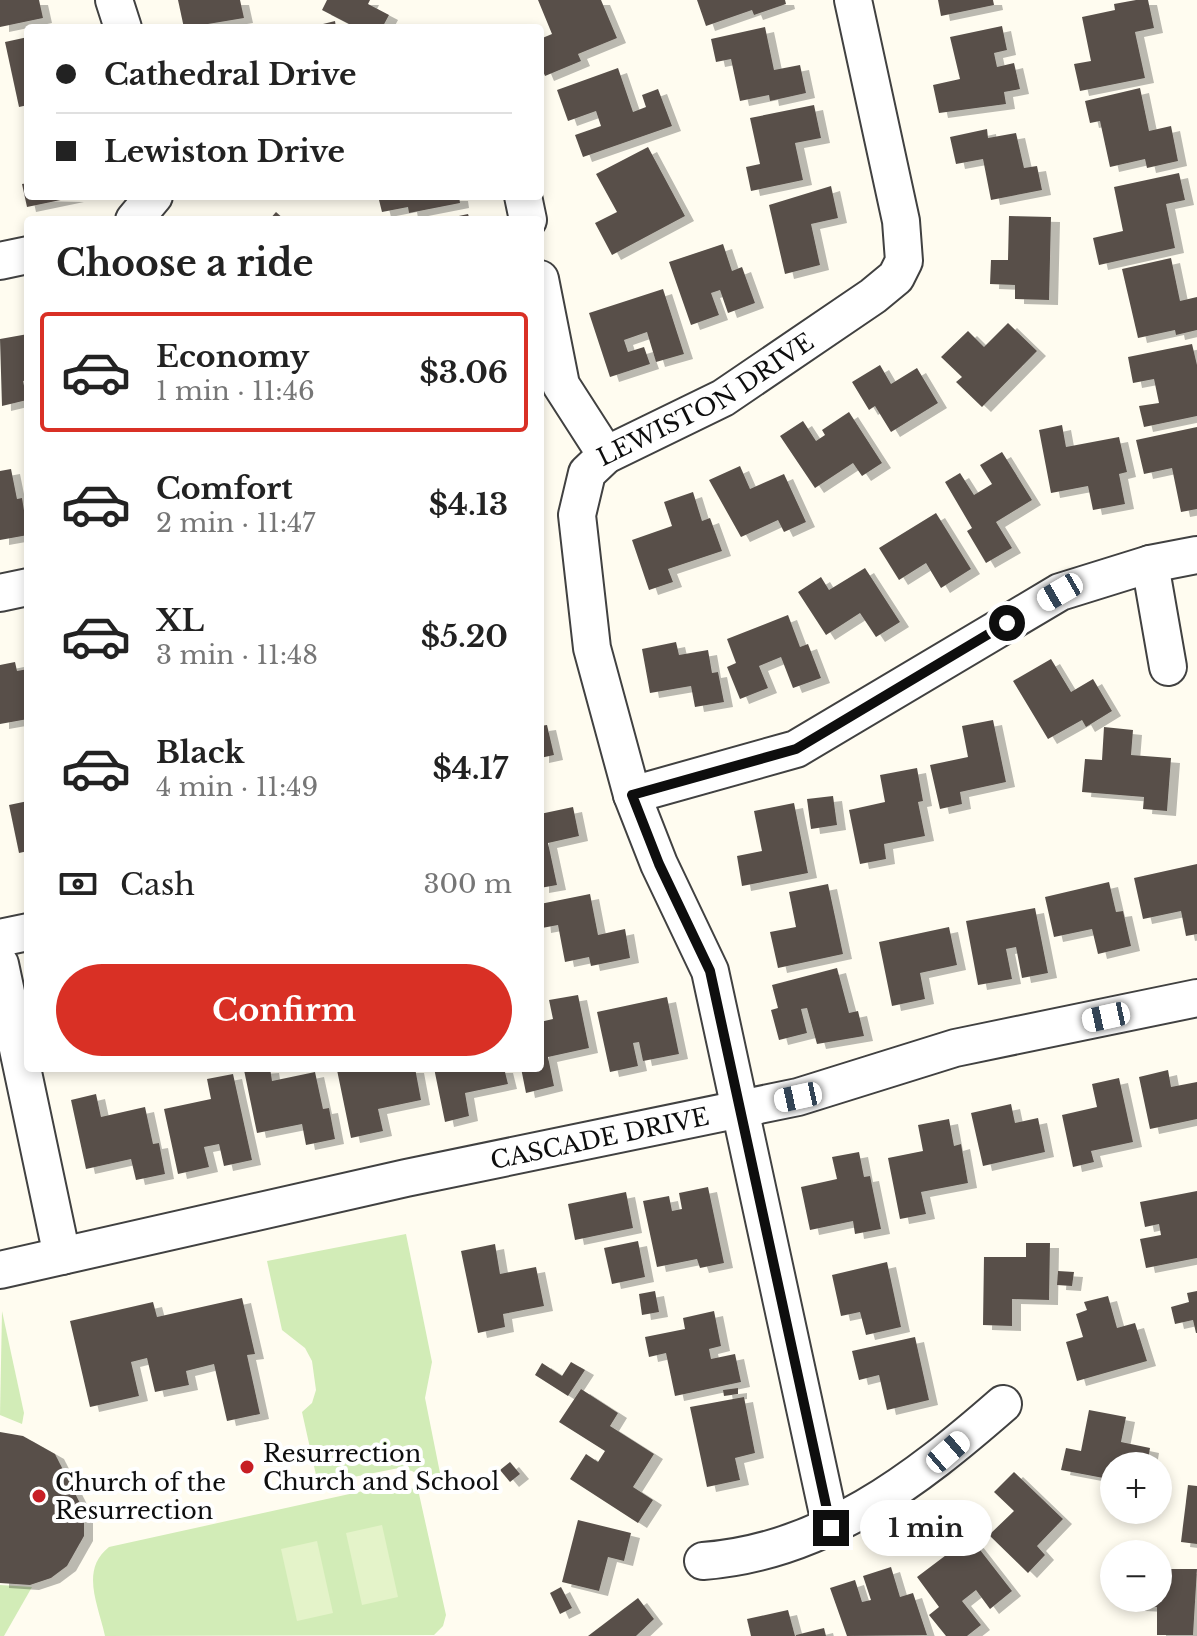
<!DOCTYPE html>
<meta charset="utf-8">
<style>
body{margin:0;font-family:"Libre Baskerville",serif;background:#f2f2f2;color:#222;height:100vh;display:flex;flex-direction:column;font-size:30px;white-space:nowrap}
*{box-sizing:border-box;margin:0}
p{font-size:26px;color:#767676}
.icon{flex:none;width:44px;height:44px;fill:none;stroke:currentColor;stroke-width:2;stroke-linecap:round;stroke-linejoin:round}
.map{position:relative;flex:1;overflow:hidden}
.sheet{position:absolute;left:24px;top:216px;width:520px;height:856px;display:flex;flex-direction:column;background:#fff;border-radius:8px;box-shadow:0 4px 12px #0003}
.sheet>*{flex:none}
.guide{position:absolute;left:24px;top:24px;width:520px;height:176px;border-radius:8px;box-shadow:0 4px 12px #0003;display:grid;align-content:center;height:176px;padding:0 32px;background:#fff}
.tools{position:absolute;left:1100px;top:1452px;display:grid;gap:16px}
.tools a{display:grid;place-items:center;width:72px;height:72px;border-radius:50%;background:#fff;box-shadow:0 4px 12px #0003;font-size:40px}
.end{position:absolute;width:36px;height:36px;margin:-18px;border:10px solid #0e0e0e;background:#fff;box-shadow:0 0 0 4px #fff}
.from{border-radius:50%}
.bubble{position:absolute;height:56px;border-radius:28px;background:#fff;box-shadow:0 4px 12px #0003;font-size:26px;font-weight:700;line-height:56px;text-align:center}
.car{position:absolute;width:24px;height:48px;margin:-24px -12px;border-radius:10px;box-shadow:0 0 6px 2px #0007;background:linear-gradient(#fff 24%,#345 0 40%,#fff 0 76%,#345 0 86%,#fff 0)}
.guide b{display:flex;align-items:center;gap:28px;height:76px;font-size:30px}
.guide b+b{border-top:2px solid #e0e0e0}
.guide i{width:20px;height:20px;background:#222}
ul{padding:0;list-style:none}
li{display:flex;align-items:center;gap:24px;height:120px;margin:0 16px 12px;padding:0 16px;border:4px solid transparent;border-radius:8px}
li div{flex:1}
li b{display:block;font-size:30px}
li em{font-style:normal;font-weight:700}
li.active{border-color:#d93025}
li>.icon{width:72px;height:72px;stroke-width:1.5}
h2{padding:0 32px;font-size:36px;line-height:96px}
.pay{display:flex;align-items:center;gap:20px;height:88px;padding:0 32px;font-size:30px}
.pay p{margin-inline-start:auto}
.primary-button{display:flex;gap:16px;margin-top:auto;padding:16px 32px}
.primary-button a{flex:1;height:92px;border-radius:48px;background:#d93025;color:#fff;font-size:32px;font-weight:700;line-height:92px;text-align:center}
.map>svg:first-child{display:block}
.green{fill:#d2ecb7}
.pitch{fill:#e4f3c9}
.building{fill:#58504a;filter:url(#shadow)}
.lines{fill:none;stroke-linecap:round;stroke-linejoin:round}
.minor-casing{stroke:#414141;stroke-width:40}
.minor{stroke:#fff;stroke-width:36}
.route{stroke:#0e0e0e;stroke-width:10}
.poi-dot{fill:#c71e25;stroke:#fff;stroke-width:3}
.labels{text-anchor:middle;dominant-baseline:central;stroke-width:8;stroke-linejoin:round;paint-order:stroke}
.street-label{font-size:24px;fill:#0e0e0e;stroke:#fff}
.poi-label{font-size:24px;fill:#0e0e0e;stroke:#fff;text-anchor:start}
</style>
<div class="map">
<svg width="1197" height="1636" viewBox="0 0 1197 1636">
<defs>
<filter id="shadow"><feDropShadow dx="9" dy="5" stdDeviation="0" flood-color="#0004"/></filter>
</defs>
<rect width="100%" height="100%" fill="#fffcf0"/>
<g class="green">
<path d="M406,1234l26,128 -7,36 18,90 -31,-17 -13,-3 -81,16 -16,-72 10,-9 4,-13 -4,-29 -7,-13 -23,-18 -15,-69z"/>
<path d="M2,1311l22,102 -2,11 -22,-9z"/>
<path d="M395,1484l14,2 10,8 27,121 -3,11 -9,9 -329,1c-7,-32 -25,-66 4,-89z"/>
<path d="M0,1585l32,2 -28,49h-4z"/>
</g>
<g class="pitch">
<path d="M382,1525l16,72 -36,8 -16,-72z"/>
<path d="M317,1541l16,72 -36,8 -16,-72z"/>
</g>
<g class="building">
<path d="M0,0h39l4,18 -43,9z"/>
<path d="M178,0h62l4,18 -60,10z"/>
<path d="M327,0h43l-2,4 21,11 -7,13h-35l2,-4 -27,-14z"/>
<path d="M538,0h63l16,38 -39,16 3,7 -36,15 -5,-12v-25l12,-5z"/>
<path d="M697,0h88l1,4 -32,11 -2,-5 -46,16z"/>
<path d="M938,0h55l1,5 -53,11z"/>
<path d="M1136,0h12l6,28 -19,4 10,46 -65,13 -6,-27 17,-3 -9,-44 33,-7 -1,-6z"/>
<path d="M335,21l1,7h-25v-1z"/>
<path d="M1002,26l5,24 -13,3 3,14 17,-4 6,26 -16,3 2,12 -67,9 -6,-28 27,-6 -10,-42z"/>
<path d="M765,27l9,43 26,-5 6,28 -36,8 -1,-6 -29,6 -9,-42 -15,3 -5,-23z"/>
<path d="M28,37v68l-9,2 -14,-65z"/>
<path d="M618,68l15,44 13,-5 -4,-12 16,-6 14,37 -89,31 -8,-22 26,-9 -5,-15 -28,10 -11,-31z"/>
<path d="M1140,88l9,43 22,-5 7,35 -31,7 -2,-9 -35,8 -10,-46 -10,2 -5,-22z"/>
<path d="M814,105l7,33 -26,5 8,37 -52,11 -5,-24 14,-3 -10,-46z"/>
<path d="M987,129l1,9 28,-5 8,35 13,-2 5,24 -51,10 -8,-41 -27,5 -6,-27z"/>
<path d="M648,147l37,69 -73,39 -17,-32 22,-11 -21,-38z"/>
<path d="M1179,173l6,27 -19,4 9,44 -76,17 -6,-27 30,-7 -9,-44z"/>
<path d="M28,183v13l47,1 -48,10 -5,-23z"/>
<path d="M831,186l7,32 -27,6 9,41 -35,9 -16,-69z"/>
<path d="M378,196h81l1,7 -51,10 -1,-6 -26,5z"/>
<path d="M276,212l9,8h-16z"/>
<path d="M468,214l2,6h-25v-1z"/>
<path d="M1009,216l42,1 -2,83 -34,-1v-14l-25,-1 1,-24h17z"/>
<path d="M723,244l9,27 10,-4 13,36 -27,10 -8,-23 -9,3 8,22 -28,10 -22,-63z"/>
<path d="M1171,258l9,43 17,-4v33l-21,5 -1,-5 -37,8 -16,-69z"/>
<path d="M663,289l21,65 -28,8 -9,-30 -23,8 4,12 16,-5 6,17 -40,13 -21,-64z"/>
<path d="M1008,323l29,28 -55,56 -26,-25 6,-5 -21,-20 27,-26 16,16z"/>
<path d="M28,334v46l-5,1 4,19 -25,6 -2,-67z"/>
<path d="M1192,344l5,21v51l-53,11 -5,-21 20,-3 -5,-24 -21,4 -5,-26z"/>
<path d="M880,365l11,19 26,-16 21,35 -47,29 -16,-26 -6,4 -17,-28z"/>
<path d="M849,412l33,51 -20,13 -9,-13 -38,25 -35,-52 23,-15 13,20 9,-6 -3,-5z"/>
<path d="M1062,425l4,22 53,-10 8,35 -8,2 6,30 -32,6 -5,-24 -37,7 -12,-63z"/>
<path d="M1197,427v82l-16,3 -9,-44 -28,6 -8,-34z"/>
<path d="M1002,452l30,48 -36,22 16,26 -26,15 -19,-32 5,-3 -27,-46 15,-9 14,22 18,-11 -12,-19z"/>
<path d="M740,466l10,23 34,-15 22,48 -22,10 -6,-12 -37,17 -32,-57z"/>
<path d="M11,469l6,30 5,-1 6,37 -28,5v-69z"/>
<path d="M693,492l9,29 8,-3 12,33 -54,18 5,13 -24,8 -17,-50 40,-14 -8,-24z"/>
<path d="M936,513l35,56 -30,19 -15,-25 -27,17 -20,-32z"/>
<path d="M865,568l35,54 -24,15 -16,-24 -34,22 -28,-43 23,-15 8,13z"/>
<path d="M788,615l12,32 8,-3 13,34 -28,10 -12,-31 -22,9 9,22 -28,11 -13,-32 9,-4 -9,-24z"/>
<path d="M676,642l3,13 29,-5 4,23 6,-1 6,30 -29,5 -4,-21 -41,7 -8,-44z"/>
<path d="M1051,659l20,33 22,-13 19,32 -26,16 -4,-7 -34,19 -35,-58z"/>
<path d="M15,662l2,9 11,-2v50l-28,5v-59z"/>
<path d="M993,720l13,62 -46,10 2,12 -22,5 -10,-44 38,-8 -6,-31z"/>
<path d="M547,725l7,30 -14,3v-32z"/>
<path d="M1104,727l29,3 -2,25 40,3 -4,53 -24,-2 1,-12 -62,-5 3,-33 17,1z"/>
<path d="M917,768l6,33 -5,1 7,34 -41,8 2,15 -26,5 -11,-54 36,-8 -5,-27z"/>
<path d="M833,796l4,29 -26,4 -4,-30z"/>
<path d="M28,801v50l-9,2 -10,-48z"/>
<path d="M794,803l14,70 -66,13 -5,-30 25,-5 -8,-40z"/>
<path d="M573,807l6,29 -31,7 9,42 -17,3v-74z"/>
<path d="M1197,864v70l-11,2 -5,-25 -38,8 -9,-41z"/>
<path d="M1109,882l7,30 7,-1 8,35 -33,8 -6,-25 -38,8 -9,-40z"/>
<path d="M828,884l15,70 -65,14 -8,-36 26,-5 -7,-35z"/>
<path d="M590,894l8,41 27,-6 5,29 -39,8 -2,-9 -24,5 -7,-37 -16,3 -2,-24z"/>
<path d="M1035,908l13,65 -26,5 -6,-31 -10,2 6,30 -34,6 -12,-64z"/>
<path d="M949,927l8,38 -37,8 5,26 -33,7 -13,-64z"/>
<path d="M837,968l12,45 9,-2 6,25 -47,8 -10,-36 -6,1 6,24 -28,7 -8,-30 7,-2 -6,-23z"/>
<path d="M578,995l11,53 -41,9 6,29 -28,7 -5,-25h19v-46l13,-3 -4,-19z"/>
<path d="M667,997l12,57 -36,7 -4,-19 -6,1 5,23 -28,6 -13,-60z"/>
<path d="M270,1068l2,13 43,-9 8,37 6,-1 6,31 -29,6 -4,-21 -45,9 -13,-63z"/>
<path d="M348,1068h67l6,32 -43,9 5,22 -32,7 -14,-68z"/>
<path d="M434,1068h70l4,16 -43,9 4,23 -24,6z"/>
<path d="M1168,1070l3,17 26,-5v37l-47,10 -11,-52z"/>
<path d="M233,1074l19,86 -28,6 -5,-22 -15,3 5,20 -31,7 -14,-65 47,-10 -4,-20z"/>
<path d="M1119,1078l14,64 -42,9 3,11 -21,5 -11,-52 35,-8 -5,-23z"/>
<path d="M96,1094l5,23 44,-10 8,37 6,-1 6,31 -29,6 -5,-21 -45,10 -15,-69z"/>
<path d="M1011,1104l4,19 23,-5 7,34 -62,14 -12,-53z"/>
<path d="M949,1119l5,27 7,-2 7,39 -47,9 5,22 -26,5 -12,-61 35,-7 -5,-26z"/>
<path d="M859,1152l5,25 6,-1 11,53 -26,5 -2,-13 -43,9 -9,-43 36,-8 -5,-22z"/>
<path d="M708,1187l16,76 -24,5 -3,-9 -40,8 -14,-66 26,-5 3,15 10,-2 -3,-16z"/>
<path d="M1197,1191v67l-51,10 -6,-29 21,-4 -2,-11 -14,3 -5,-25z"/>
<path d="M626,1192l7,36 -58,12 -7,-36z"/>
<path d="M638,1241l7,36 -33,7 -8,-36z"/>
<path d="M1026,1243h24l-1,57 -37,-1v27l-29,-1 1,-68h42z"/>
<path d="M495,1244l5,30 36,-7 8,39 -41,8 2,13 -27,6 -17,-82z"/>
<path d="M887,1262l14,65 -35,8 -6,-23 -19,4 -9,-41z"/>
<path d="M1058,1271l16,1 -2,14 -15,-1z"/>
<path d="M655,1291l4,21 -17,3 -3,-21z"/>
<path d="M1197,1291v42h-1l-3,-13 -18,4 -4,-17 18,-5 -2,-9z"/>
<path d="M1108,1296l9,32 18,-5 12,38 -70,20 -11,-39 17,-5 -7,-23 11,-4 -3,-8z"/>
<path d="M242,1298l13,56 -8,1 13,59 -33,7 -13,-57 -28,7 3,14 -34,7 -8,-34 -16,4 8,34 -49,11 -20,-86 83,-19 4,15z"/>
<path d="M714,1311l7,35 -12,3 2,10 24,-5 6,28 -66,14 -9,-43 -17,4 -4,-20 40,-8 -2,-11z"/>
<path d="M915,1337l14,63 -42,10 -8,-35 -20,5 -7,-29z"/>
<path d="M571,1362l14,8 -17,26 -33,-21 7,-12 20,13z"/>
<path d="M738,1388v6l-14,2 -1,-6z"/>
<path d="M581,1389l37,24 -8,13 44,28 -21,33 20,13 -15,23 -68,-44 16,-25 12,8 7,-11 -46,-29z"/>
<path d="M744,1397l11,56 -20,5 5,22 -33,7 -17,-80z"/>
<path d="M1089,1410l37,7 -5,25 29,6 -3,18h-33v14l-53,-10 5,-22 15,3z"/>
<path d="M0,1432l23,4 32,18 29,57v25l-17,30 -16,12 -21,7 -30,-2z"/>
<path d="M510,1462l10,12 -10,8 -10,-12z"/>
<path d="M1014,1472l49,47 -26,27 8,9 -17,18 -39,-38 25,-24 -20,-19z"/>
<path d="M1188,1485l9,1v58l-16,-2z"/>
<path d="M578,1520l53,13 -7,28 -16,-4 -9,34 -37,-9z"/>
<path d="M970,1537l42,54 -22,18 -14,-19 -14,11 19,24 -14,11h-21l-17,-21 10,-8 -22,-30z"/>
<path d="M891,1567l9,30 13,-4 14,42 -80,1 -17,-48 25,-8 7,22 9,-2 -8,-24z"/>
<path d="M1158,1569h39l-4,66h-36v-28l-21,-1v-8h22z"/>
<path d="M561,1587l11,21 -12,6 -10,-21z"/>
<path d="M638,1598l16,21 -18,17h-48z"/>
<path d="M788,1610l7,26h-44l-4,-17z"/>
<path d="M824,1628l2,8h-30v-1z"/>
</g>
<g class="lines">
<g class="minor-casing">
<g id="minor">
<path d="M114,0l9,28"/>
<path d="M523,196l5,24"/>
<path d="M134,220l20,-24"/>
<path d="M0,261l28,-6"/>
<path d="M540,279l21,106 45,70"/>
<path d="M1150,564l18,103"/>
<path d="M0,593l28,-6"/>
<path d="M632,795l164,-46 264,-157 90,-28 47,-9"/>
<path d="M0,938l28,-6"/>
<path d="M0,964l62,292"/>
<path id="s1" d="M0,1270l406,-92 392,-81 157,-49 242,-50"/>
<path id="s2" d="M831,1528l-121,-557 -51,-107 -27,-69 -40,-147 -15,-133 10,-42 19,-18 117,-57 150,-102 23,-19 8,-16 -3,-40 -48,-221"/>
<path d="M703,1561c120,-9 213,-81 300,-157"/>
</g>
</g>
<use href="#minor" class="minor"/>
</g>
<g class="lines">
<path class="route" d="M831,1528l-121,-557 -51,-107 -27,-69 164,-46 211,-126"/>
</g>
<g class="poi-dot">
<circle cx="247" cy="1467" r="8"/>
<circle cx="39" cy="1496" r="8"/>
</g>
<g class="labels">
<g class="street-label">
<text stroke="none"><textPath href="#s2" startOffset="1232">LEWISTON DRIVE</textPath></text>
<text stroke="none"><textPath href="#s1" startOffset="614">CASCADE DRIVE</textPath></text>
</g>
<g class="poi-label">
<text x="263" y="1453">Resurrection<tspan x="263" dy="28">Church and School</tspan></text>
<text x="55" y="1482">Church of the<tspan x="55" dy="28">Resurrection</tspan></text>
</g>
</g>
</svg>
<div class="tools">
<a>+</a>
<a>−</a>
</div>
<i class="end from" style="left:1007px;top:623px"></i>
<i class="end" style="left:831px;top:1528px"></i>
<div class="bubble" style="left:860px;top:1500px;width:132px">1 min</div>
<i class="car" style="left:1060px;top:592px;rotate:240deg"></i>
<i class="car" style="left:1106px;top:1017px;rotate:258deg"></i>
<i class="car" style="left:798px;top:1097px;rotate:258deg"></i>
<i class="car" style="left:948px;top:1452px;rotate:49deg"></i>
<div class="guide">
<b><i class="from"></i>Cathedral Drive</b>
<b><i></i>Lewiston Drive</b>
</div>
<section class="sheet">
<h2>Choose a ride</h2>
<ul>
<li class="active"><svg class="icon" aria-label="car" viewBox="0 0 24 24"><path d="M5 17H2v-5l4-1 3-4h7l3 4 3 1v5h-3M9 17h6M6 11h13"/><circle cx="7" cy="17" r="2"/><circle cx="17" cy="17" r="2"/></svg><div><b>Economy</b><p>1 min · 11:46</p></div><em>$3.06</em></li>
<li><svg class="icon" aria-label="car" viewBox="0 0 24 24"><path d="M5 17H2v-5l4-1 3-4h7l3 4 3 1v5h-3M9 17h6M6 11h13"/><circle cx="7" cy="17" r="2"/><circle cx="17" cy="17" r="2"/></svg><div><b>Comfort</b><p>2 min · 11:47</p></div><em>$4.13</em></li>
<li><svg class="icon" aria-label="car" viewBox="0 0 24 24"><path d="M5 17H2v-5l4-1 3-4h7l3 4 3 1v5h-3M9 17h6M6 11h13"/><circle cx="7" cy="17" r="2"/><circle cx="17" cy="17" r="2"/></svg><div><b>XL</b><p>3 min · 11:48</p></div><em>$5.20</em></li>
<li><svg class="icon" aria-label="car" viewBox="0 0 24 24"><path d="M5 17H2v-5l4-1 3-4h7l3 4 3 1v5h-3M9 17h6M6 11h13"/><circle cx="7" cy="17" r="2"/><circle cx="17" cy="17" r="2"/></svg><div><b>Black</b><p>4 min · 11:49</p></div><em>$4.17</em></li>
</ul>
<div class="pay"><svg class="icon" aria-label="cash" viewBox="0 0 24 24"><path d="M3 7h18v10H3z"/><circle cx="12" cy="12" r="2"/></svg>Cash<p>300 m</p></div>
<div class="primary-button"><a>Confirm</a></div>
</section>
</div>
